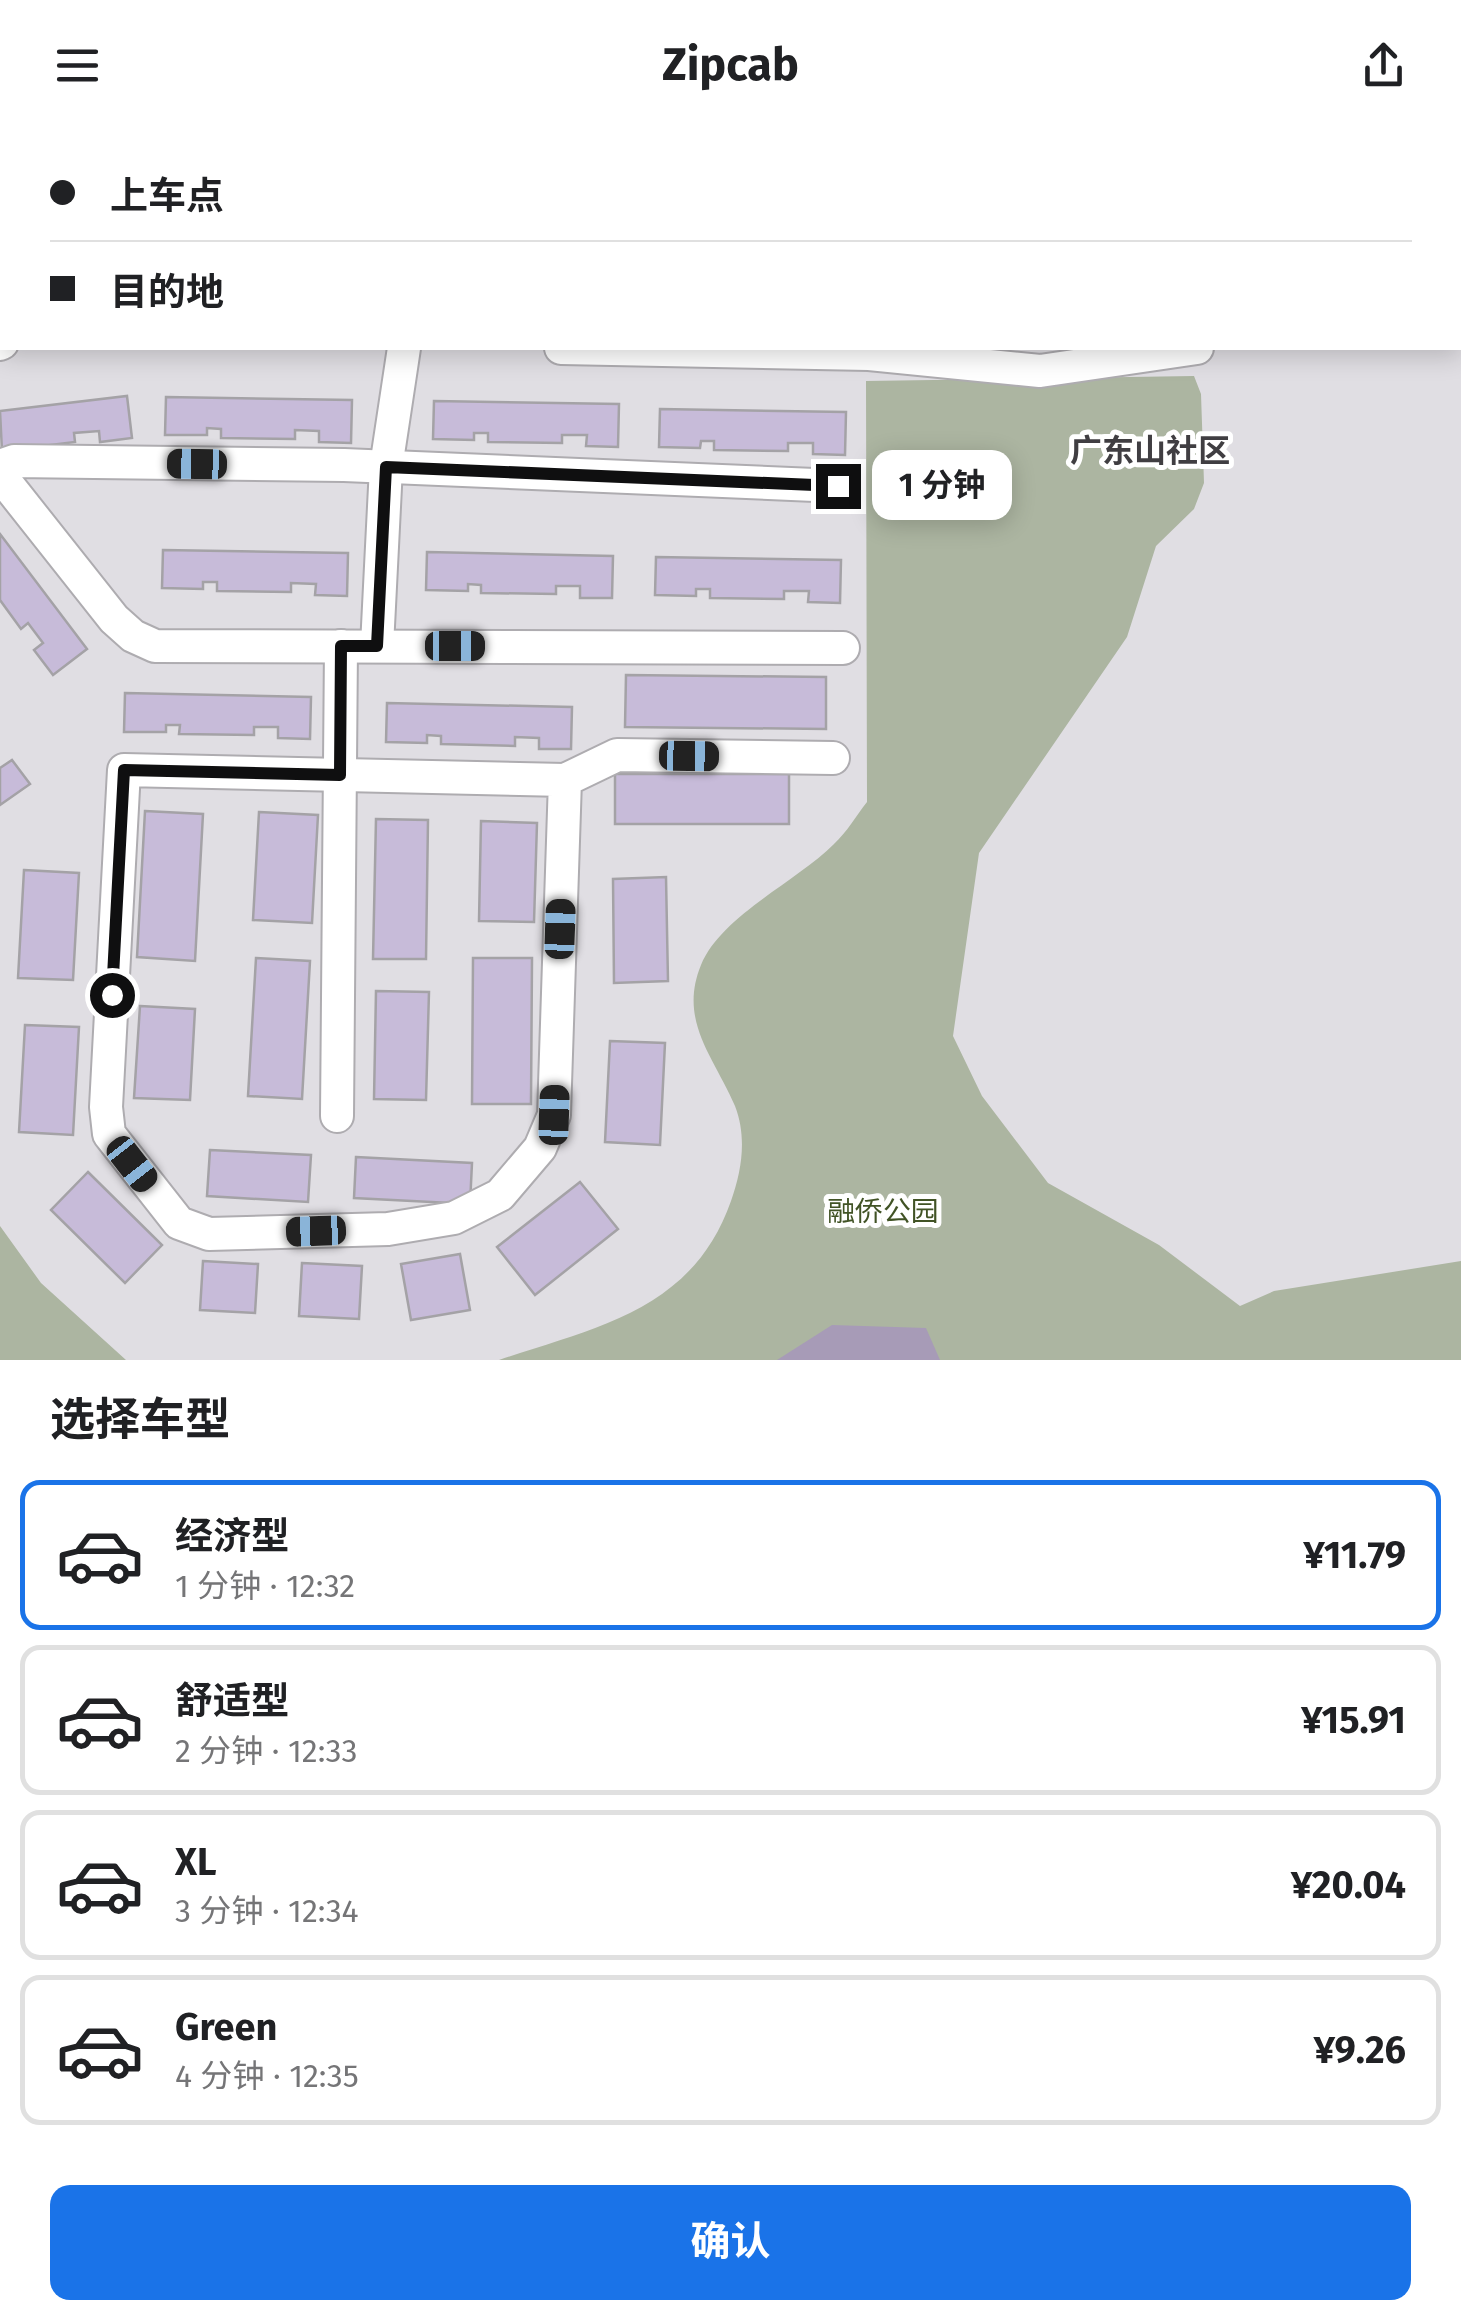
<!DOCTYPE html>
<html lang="zh">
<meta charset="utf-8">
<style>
body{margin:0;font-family:"Fira Sans","Noto Sans SC",sans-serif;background:#f2f2f2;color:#202124;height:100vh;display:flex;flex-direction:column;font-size:38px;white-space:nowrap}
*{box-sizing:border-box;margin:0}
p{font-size:32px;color:#757577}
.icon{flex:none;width:55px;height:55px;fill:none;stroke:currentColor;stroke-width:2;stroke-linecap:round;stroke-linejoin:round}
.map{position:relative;height:1230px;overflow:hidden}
.panel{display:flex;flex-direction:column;background:#fff;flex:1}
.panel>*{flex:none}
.hud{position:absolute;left:0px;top:0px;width:1462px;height:220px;box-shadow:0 5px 25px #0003;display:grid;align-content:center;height:220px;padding:0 50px;background:#fff}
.end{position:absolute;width:45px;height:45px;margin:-22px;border:12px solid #0f0f10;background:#fff;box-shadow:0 0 0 5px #fff}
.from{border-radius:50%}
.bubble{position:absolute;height:70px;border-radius:20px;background:#fff;box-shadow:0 5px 25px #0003;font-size:32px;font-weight:700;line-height:70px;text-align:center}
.car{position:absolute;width:30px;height:60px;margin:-30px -15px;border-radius:12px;box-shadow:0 0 8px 2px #0007;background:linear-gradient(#222 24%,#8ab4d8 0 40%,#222 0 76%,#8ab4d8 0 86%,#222 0)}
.hud b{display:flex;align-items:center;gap:35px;height:95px;font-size:38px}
.hud b+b{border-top:2px solid #e0e0e0}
.hud i{width:25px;height:25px;background:#202124}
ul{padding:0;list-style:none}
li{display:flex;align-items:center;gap:30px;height:150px;margin:0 20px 15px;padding:0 30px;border:5px solid #e0e0e0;border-radius:20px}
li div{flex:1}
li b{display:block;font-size:38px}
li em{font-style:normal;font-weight:700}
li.current{border-color:#1a73e8}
li>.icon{width:90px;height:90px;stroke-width:1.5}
h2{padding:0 50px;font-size:45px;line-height:120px}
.primary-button{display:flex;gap:20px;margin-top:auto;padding:20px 50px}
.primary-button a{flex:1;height:115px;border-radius:20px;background:#1a73e8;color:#fff;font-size:40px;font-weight:700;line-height:115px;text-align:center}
header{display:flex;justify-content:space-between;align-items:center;height:130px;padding:0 50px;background:#fff;font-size:45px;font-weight:700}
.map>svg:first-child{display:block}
.green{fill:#acb5a1}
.water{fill:#a79bb7}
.building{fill:#c7bbd9;stroke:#a4a2a6;stroke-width:2.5}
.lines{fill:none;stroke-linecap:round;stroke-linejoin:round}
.minor-casing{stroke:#aeacb0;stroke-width:36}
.minor{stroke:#fff;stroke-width:32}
.route{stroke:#0f0f10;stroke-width:12}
.labels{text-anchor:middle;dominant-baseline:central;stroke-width:10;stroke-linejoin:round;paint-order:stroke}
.park-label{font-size:28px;fill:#415325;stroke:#fff}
.quarter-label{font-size:32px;font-weight:bold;fill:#403e42;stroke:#fff}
</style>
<header><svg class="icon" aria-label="menu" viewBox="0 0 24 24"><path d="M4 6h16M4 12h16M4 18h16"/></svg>Zipcab<svg class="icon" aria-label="share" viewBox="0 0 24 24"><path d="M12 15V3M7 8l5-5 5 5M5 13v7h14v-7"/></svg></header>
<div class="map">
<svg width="1461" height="1230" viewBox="0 0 1461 1230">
<rect width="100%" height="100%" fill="#e0dee3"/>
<g class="green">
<path d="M1194,246l7,18 3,89 -10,26 -38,37 -29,91 -148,216 -26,183 29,60 66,87 111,62 81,61 34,-15 187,-30v99h-962c98,-33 194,-50 232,-159 11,-31 16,-64 4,-95 -21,-49 -57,-85 -34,-141 20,-49 95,-83 133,-121 13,-12 22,-28 33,-42l-1,-421z"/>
<path d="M0,1096l41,57 85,77h-126z"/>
</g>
<path class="water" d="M832,1195l94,3 14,32h-163z"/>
<g class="building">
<path d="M127,266l5,42 -32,4 -1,-11 -25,2 1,9 -73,9 -2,-40z"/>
<path d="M166,267l186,3 -1,43 -32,-1v-11l-24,-1v9l-74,-1v-9l-14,-1v7h-42z"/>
<path d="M434,271l185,3 -1,43 -32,-1 1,-11h-25v8l-74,-1v-9h-14v7l-41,-1z"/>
<path d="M660,279l186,3 -1,43 -32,-1v-11h-25v8l-74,-1v-9h-13l-1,7 -41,-1z"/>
<path d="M0,404l87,115 -34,26 -19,-25 9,-7 -15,-20 -7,6 -21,-29z"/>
<path d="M163,420l185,3 -1,43 -32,-1 1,-11 -25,-1v9l-74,-1v-9h-14v7l-41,-1z"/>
<path d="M427,422l186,4 -1,42h-32v-12h-24v8l-75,-1v-8l-13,-1v7l-42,-1z"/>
<path d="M656,427l185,3 -1,43 -32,-1 1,-11h-25v8l-74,-1v-9h-14v7l-41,-1z"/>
<path d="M626,545l200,2v52l-201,-2z"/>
<path d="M125,563l186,4 -1,42 -32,-1v-11h-24v8l-75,-1 1,-9h-14v7h-42z"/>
<path d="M387,573l185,4 -1,42h-32v-11l-24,-1v9l-74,-2v-8l-14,-1v8l-41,-1z"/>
<path d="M12,630l18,24 -30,21v-37z"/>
<rect x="615" y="644" width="174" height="50"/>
<path d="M145,681l58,3 -8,147 -58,-4z"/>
<path d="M259,682l59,3 -6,108 -59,-3z"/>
<path d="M376,689l52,1 -2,139h-53z"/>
<path d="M481,691l56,2 -3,99 -55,-1z"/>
<path d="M24,740l55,3 -6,107 -55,-2z"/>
<path d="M666,747l2,104 -54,2 -1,-104z"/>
<path d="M256,828l54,3 -8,138 -54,-3z"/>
<path d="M473,828h59l-1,146h-59z"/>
<path d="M376,861l53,1 -3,108 -52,-1z"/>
<path d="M140,876l55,3 -5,91 -56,-2z"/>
<path d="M25,895l54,2 -6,108 -54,-3z"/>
<path d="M610,911l55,2 -5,102 -55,-3z"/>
<path d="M210,1020l101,5 -3,47 -101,-6z"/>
<path d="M356,1027l116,6 -2,41 -116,-6z"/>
<path d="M88,1042l74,73 -37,38 -74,-73z"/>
<path d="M580,1052l38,47 -83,66 -38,-48z"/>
<path d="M460,1124l10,56 -59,10 -10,-56z"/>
<path d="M203,1131l55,3 -3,49 -55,-3z"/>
<path d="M302,1133l60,3 -3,53 -60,-3z"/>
</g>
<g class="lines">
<g class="minor-casing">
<g id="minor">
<path d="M612,0l36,2"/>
<path d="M1147,0l1,2"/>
<path d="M195,2v-2"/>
<path d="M513,2l1,-2"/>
<path d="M803,2l1,-2"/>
<path d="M1460,122l1,-1"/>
<path d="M0,214l2,-1"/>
<path d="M561,218l308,6 171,17 157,-23"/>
<path d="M0,336l14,-5 330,4 494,21"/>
<path d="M0,345l114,144 19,17 22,10 688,2"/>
<path d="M377,516l9,-179 18,-119"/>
<path d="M565,650l-11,335 -14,33 -40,47 -46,23 -66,11 -179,5 -30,-11 -70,-89 -3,-27 18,-337 441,10 52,-25 216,3"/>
<path d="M337,986l4,-470"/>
</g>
</g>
<use href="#minor" class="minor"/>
</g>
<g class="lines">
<path class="route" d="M112,865l12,-225 216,5 1,-129h36l9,-179 452,19"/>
</g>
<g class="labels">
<g class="park-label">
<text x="883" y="1081">融侨公园</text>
</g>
<g class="quarter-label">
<text x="1150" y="321">广东山社区</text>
</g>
</g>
</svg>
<i class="end from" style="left:112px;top:865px"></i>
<i class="end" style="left:838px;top:356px"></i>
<div class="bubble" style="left:872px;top:320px;width:140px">1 分钟</div>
<i class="car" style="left:197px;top:334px;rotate:271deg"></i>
<i class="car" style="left:455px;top:516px;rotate:90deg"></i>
<i class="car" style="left:689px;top:626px;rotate:91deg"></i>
<i class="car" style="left:560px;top:799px;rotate:2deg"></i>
<i class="car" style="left:554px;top:985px;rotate:2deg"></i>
<i class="car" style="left:132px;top:1034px;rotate:142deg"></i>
<i class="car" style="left:316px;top:1101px;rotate:268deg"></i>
<div class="hud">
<b><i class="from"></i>上车点</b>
<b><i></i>目的地</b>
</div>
</div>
<section class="panel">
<h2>选择车型</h2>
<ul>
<li class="current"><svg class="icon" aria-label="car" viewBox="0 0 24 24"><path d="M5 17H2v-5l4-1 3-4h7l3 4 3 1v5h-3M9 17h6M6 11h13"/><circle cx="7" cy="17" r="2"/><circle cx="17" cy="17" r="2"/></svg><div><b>经济型</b><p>1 分钟 · 12:32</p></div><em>¥11.79</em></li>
<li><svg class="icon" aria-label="car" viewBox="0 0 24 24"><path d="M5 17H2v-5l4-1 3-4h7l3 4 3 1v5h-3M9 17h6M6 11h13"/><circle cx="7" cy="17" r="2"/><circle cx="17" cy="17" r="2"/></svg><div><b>舒适型</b><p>2 分钟 · 12:33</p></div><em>¥15.91</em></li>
<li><svg class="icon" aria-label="car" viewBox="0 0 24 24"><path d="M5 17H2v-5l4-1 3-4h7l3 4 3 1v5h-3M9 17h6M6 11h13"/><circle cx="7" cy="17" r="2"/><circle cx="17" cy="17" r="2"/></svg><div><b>XL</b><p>3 分钟 · 12:34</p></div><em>¥20.04</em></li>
<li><svg class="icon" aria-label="car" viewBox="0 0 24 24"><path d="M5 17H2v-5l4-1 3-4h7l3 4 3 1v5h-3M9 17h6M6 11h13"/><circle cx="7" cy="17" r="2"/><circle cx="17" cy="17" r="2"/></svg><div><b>Green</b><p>4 分钟 · 12:35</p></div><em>¥9.26</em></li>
</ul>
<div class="primary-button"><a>确认</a></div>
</section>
